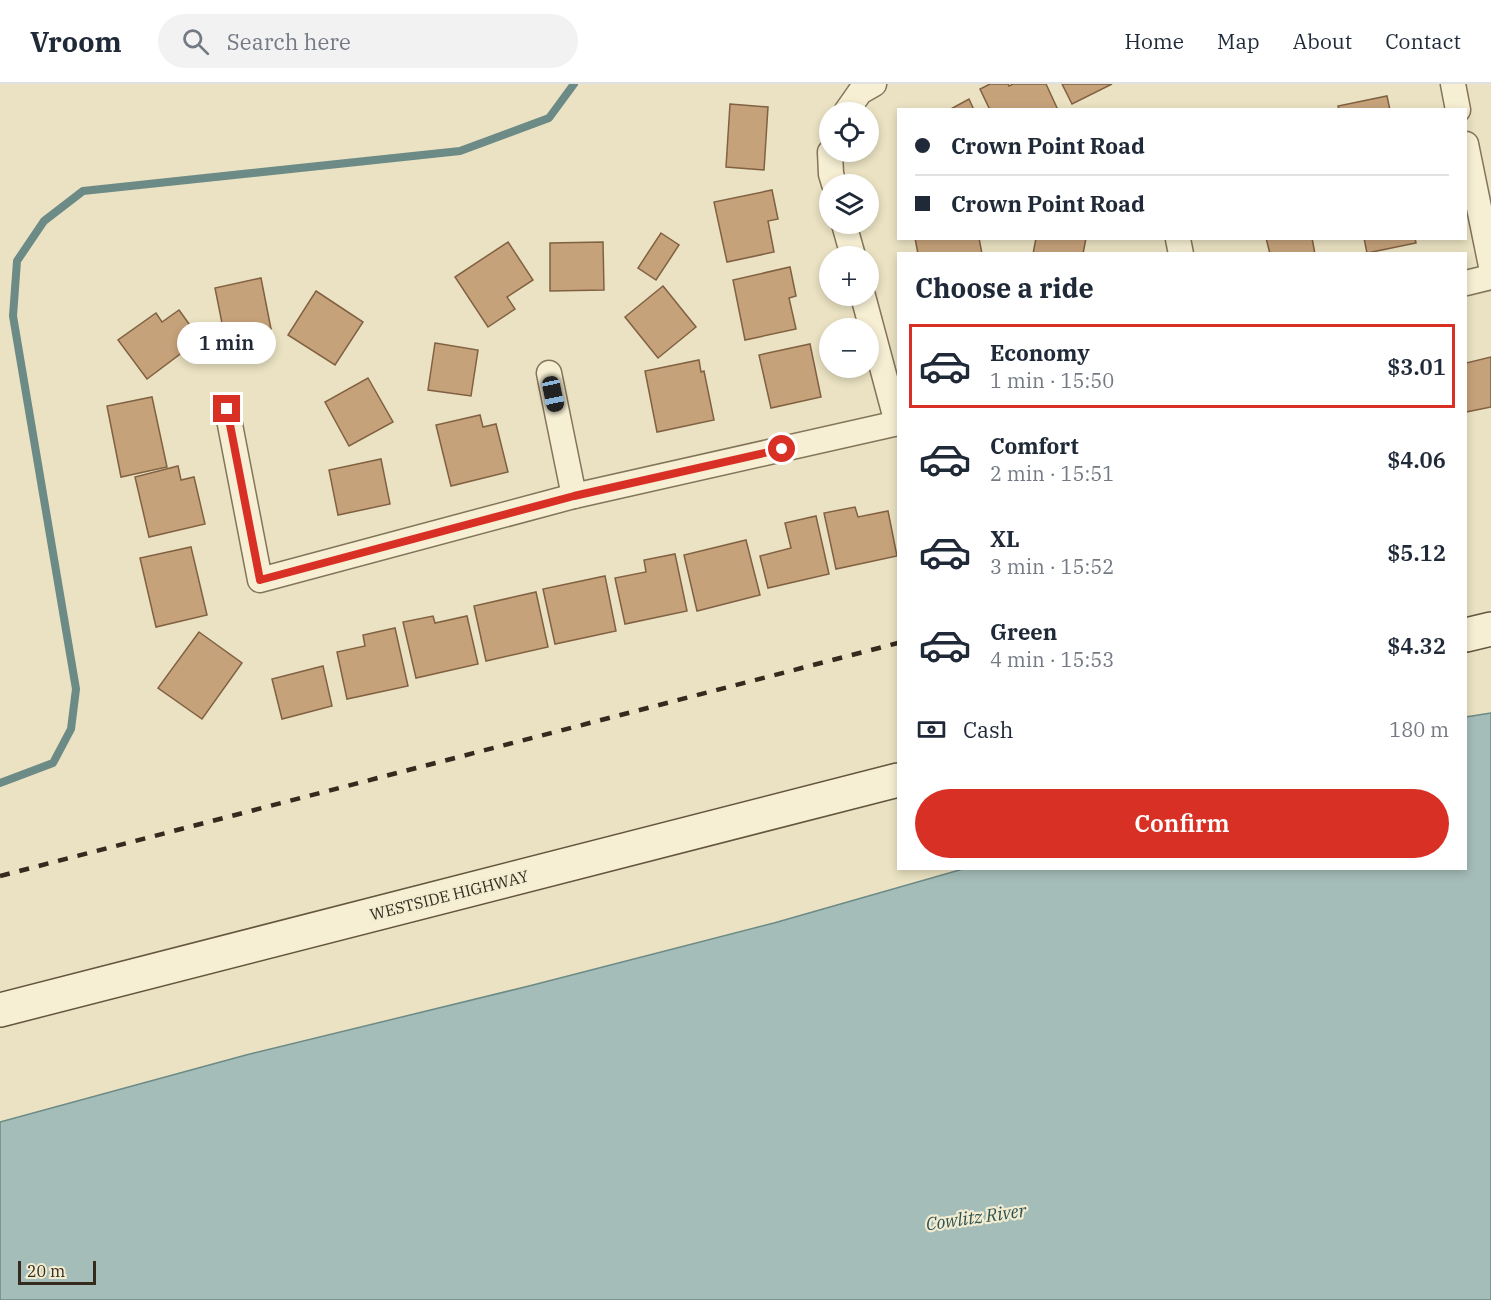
<!DOCTYPE html>
<meta charset="utf-8">
<style>
body{margin:0;font-family:"IBM Plex Serif",serif;background:#f2f2f3;color:#1f2937;height:100vh;display:flex;flex-direction:column;font-size:22px;white-space:nowrap}
*{box-sizing:border-box;margin:0}
p{font-size:20px;color:#747a83}
.icon{flex:none;width:33px;height:33px;fill:none;stroke:currentColor;stroke-width:2;stroke-linecap:round;stroke-linejoin:round}
.map{position:relative;flex:1;overflow:hidden}
.details{position:absolute;left:897px;top:168px;width:570px;height:618px;display:flex;flex-direction:column;background:#fff;border-radius:0px;box-shadow:0 3px 9px #0003}
.details>*{flex:none}
.guide{position:absolute;left:897px;top:24px;width:570px;height:132px;border-radius:0px;box-shadow:0 3px 9px #0003;display:grid;align-content:center;height:132px;padding:0 18px;background:#fff}
.controls{position:absolute;left:819px;top:18px;display:grid;gap:12px}
.controls a{display:grid;place-items:center;width:60px;height:60px;border-radius:50%;background:#fff;box-shadow:0 3px 9px #0003;font-size:30px}
.scale{position:absolute;left:18px;bottom:15px;width:78px;box-sizing:border-box;padding-left:6px;border:3px solid #342a1e;border-top:0;font-size:16px;line-height:21px;white-space:nowrap;color:#342a1e;-webkit-text-stroke:4px #f2ecd1;paint-order:stroke}
.end{position:absolute;width:27px;height:27px;margin:-14px;border:8px solid #d93025;background:#fff;box-shadow:0 0 0 3px #fff}
.from{border-radius:50%}
.bubble{position:absolute;height:42px;border-radius:21px;background:#fff;box-shadow:0 3px 9px #0003;font-size:20px;font-weight:600;line-height:42px;text-align:center}
.car{position:absolute;width:18px;height:36px;margin:-18px -9px;border-radius:8px;box-shadow:0 0 4px 2px #0007;background:linear-gradient(#222 24%,#8ab4d8 0 40%,#222 0 76%,#8ab4d8 0 86%,#222 0)}
.guide b{display:flex;align-items:center;gap:21px;height:57px;font-size:22px}
.guide b+b{border-top:2px solid #e0e1e3}
.guide i{width:15px;height:15px;background:#1f2937}
ul{padding:0;list-style:none}
li{display:flex;align-items:center;gap:18px;height:84px;margin:0 12px 9px;padding:0 6px;border:3px solid transparent;border-radius:0px}
li div{flex:1}
li b{display:block;font-size:22px}
li em{font-style:normal;font-weight:600}
li.current{border-color:#d93025}
li>.icon{width:54px;height:54px;stroke-width:1.5}
h2{padding:0 18px;font-size:27px;line-height:72px}
.pay{display:flex;align-items:center;gap:15px;height:66px;padding:0 18px;font-size:22px}
.pay p{margin-inline-start:auto}
.button{display:flex;gap:12px;margin-top:auto;padding:12px 18px}
.button a{flex:1;height:69px;border-radius:36px;background:#d93025;color:#fff;font-size:24px;font-weight:600;line-height:69px;text-align:center}
header{display:flex;align-items:center;gap:36px;box-sizing:border-box;height:84px;padding:0 30px;background:#fff;border-bottom:2px solid #e0e1e3}
header strong{font-size:28px}
nav{display:flex;gap:33px;margin-inline-start:auto;font-size:21px}
.search{width:420px;height:54px;background:#f2f2f3;display:flex;align-items:center;gap:15px;box-sizing:border-box;padding:0 21px;border-radius:33px;color:#747a83;font-size:22px}
.map>svg:first-child{display:block}
.water{fill:#a4bdb8;stroke:#6c8a86;stroke-width:1.5}
.lines{fill:none;stroke-linecap:round;stroke-linejoin:round}
.stream{stroke:#6c8a86;stroke-width:8}
.building{fill:#c6a27a;stroke:#806142;stroke-width:1.5}
.minor-casing{stroke:#83745a;stroke-width:27}
.secondary-casing{stroke:#65553e;stroke-width:36}
.minor{stroke:#f6efd4;stroke-width:24}
.secondary{stroke:#f6efd4;stroke-width:33}
.rail{stroke:#342a1e;stroke-width:4.5;stroke-dasharray:10 10;stroke-linecap:butt}
.route{stroke:#d93025;stroke-width:8}
.labels{text-anchor:middle;dominant-baseline:central;stroke-width:4.5;stroke-linejoin:round;paint-order:stroke}
.street-label{font-size:16px;fill:#342a1e;stroke:#f2ecd1}
.water-label{font-size:18px;font-style:italic;fill:#2e5152;stroke:#f2ecd1}
</style>
<header>
<strong>Vroom</strong>
<div class="search"><svg class="icon" aria-label="search" viewBox="0 0 24 24"><circle cx="10" cy="10" r="6"/><path d="M15 15l6 6"/></svg>Search here</div>
<nav><a>Home</a><a>Map</a><a>About</a><a>Contact</a></nav>
</header>
<div class="map">
<svg width="1491" height="1216" viewBox="0 0 1491 1216">
<rect width="100%" height="100%" fill="#eae2c2"/>
<path class="water" d="M1491,629v587h-1491v-178l246,-67 283,-69 245,-63 189,-54 503,-1v-151z"/>
<g class="lines">
<path class="stream" d="M0,699l53,-20 18,-34 5,-40 -63,-373 4,-55 27,-40 39,-30 377,-40 89,-33 25,-34"/>
</g>
<g class="building">
<path d="M990,0h18l1,2 4,-2h33l12,26h-68l-10,-21z"/>
<path d="M1062,0h50l-40,20z"/>
<path d="M1387,12l3,14h-51l-1,-4z"/>
<path d="M969,15l5,11h-25z"/>
<path d="M730,20l38,3 -4,63 -38,-3z"/>
<path d="M772,106l6,29 -10,2 6,31 -47,10 -13,-60z"/>
<path d="M661,149l18,12 -23,35 -18,-12z"/>
<path d="M915,154h64l3,16h-64z"/>
<path d="M1036,154h50l-3,16h-50z"/>
<path d="M1266,154h46l3,16h-45z"/>
<path d="M1364,154h51l1,5 -49,10z"/>
<path d="M508,158l25,38 -26,17 8,12 -27,18 -33,-50z"/>
<path d="M603,158l1,48 -54,1v-48z"/>
<path d="M790,183l6,29 -7,2 7,31 -51,11 -12,-60z"/>
<path d="M261,194l10,51 -46,9 -10,-50z"/>
<path d="M663,202l33,41 -38,31 -33,-41z"/>
<path d="M316,207l47,31 -28,43 -47,-30z"/>
<path d="M179,226l21,29 -53,40 -29,-39 38,-27 6,9z"/>
<path d="M435,259l43,7 -7,46 -43,-6z"/>
<path d="M810,260l11,53 -50,11 -12,-53z"/>
<path d="M1491,273v50l-25,5v-49z"/>
<path d="M699,276l2,12 3,-1 10,49 -57,12 -12,-61z"/>
<path d="M368,294l25,44 -44,24 -24,-44z"/>
<path d="M152,313l15,70 -46,10 -14,-71z"/>
<path d="M480,331l3,12 13,-3 12,48 -57,14 -15,-61z"/>
<path d="M381,375l9,45 -52,11 -9,-45z"/>
<path d="M178,382l3,14 13,-3 11,47 -56,13 -14,-60z"/>
<path d="M855,423l3,10 30,-6 9,45 -61,13 -12,-56z"/>
<path d="M816,432l13,58 -61,14 -8,-32 31,-8 -6,-25z"/>
<path d="M746,456l14,55 -63,16 -13,-56z"/>
<path d="M191,463l16,68 -51,12 -16,-69z"/>
<path d="M675,470l12,57 -62,13 -10,-46 31,-6 -2,-12z"/>
<path d="M605,492l11,55 -61,13 -12,-55z"/>
<path d="M536,508l12,55 -62,14 -12,-55z"/>
<path d="M433,532l2,7 32,-7 11,48 -62,14 -13,-56z"/>
<path d="M395,544l13,58 -61,13 -10,-47 28,-6 -2,-11z"/>
<path d="M199,548l43,31 -40,56 -44,-31z"/>
<path d="M323,582l9,40 -50,13 -10,-40z"/>
</g>
<g class="lines">
<g class="minor-casing">
<g id="minor">
<path d="M1453,0l5,26"/>
<path d="M846,28l14,-20 14,-8"/>
<path d="M1466,60l25,122"/>
<path d="M830,68l1,22 3,10"/>
<path d="M844,140l9,32"/>
<path d="M1178,155l3,15"/>
<path d="M1466,199l25,-6"/>
<path d="M863,212l34,127"/>
<path d="M549,289l25,123"/>
<path d="M227,325l33,171 314,-84 324,-73"/>
</g>
</g>
<g class="secondary-casing">
<g id="secondary">
<path d="M1466,551l25,-6"/>
<path d="M0,926l898,-230"/>
</g>
</g>
<use href="#minor" class="minor"/>
<use href="#secondary" class="secondary"/>
<path class="rail" d="M0,792l898,-233"/>
</g>
<g class="lines">
<path class="route" d="M227,325l33,171 314,-84 208,-47"/>
</g>
<g class="labels">
<g class="street-label">
<text transform="translate(449 811) rotate(-14)">WESTSIDE HIGHWAY</text>
</g>
<g class="water-label">
<text transform="translate(976 1133) rotate(-8)">Cowlitz River</text>
</g>
</g>
</svg>
<div class="controls">
<a><svg class="icon" aria-label="locate" viewBox="0 0 24 24"><circle cx="12" cy="12" r="6"/><path d="M12 2v4M12 18v4M2 12h4M18 12h4"/></svg></a>
<a><svg class="icon" aria-label="layers" viewBox="0 0 24 24"><path d="M12 4l9 5-9 5-9-5zM3 14l9 5 9-5"/></svg></a>
<a>+</a>
<a>−</a>
</div>
<div class="scale">20 m</div>
<i class="end from" style="left:782px;top:365px"></i>
<i class="end" style="left:227px;top:325px"></i>
<div class="bubble" style="left:177px;top:238px;width:99px">1 min</div>
<i class="car" style="left:553px;top:310px;rotate:168deg"></i>
<div class="guide">
<b><i class="from"></i>Crown Point Road</b>
<b><i></i>Crown Point Road</b>
</div>
<section class="details">
<h2>Choose a ride</h2>
<ul>
<li class="current"><svg class="icon" aria-label="car" viewBox="0 0 24 24"><path d="M5 17H2v-5l4-1 3-4h7l3 4 3 1v5h-3M9 17h6M6 11h13"/><circle cx="7" cy="17" r="2"/><circle cx="17" cy="17" r="2"/></svg><div><b>Economy</b><p>1 min · 15:50</p></div><em>$3.01</em></li>
<li><svg class="icon" aria-label="car" viewBox="0 0 24 24"><path d="M5 17H2v-5l4-1 3-4h7l3 4 3 1v5h-3M9 17h6M6 11h13"/><circle cx="7" cy="17" r="2"/><circle cx="17" cy="17" r="2"/></svg><div><b>Comfort</b><p>2 min · 15:51</p></div><em>$4.06</em></li>
<li><svg class="icon" aria-label="car" viewBox="0 0 24 24"><path d="M5 17H2v-5l4-1 3-4h7l3 4 3 1v5h-3M9 17h6M6 11h13"/><circle cx="7" cy="17" r="2"/><circle cx="17" cy="17" r="2"/></svg><div><b>XL</b><p>3 min · 15:52</p></div><em>$5.12</em></li>
<li><svg class="icon" aria-label="car" viewBox="0 0 24 24"><path d="M5 17H2v-5l4-1 3-4h7l3 4 3 1v5h-3M9 17h6M6 11h13"/><circle cx="7" cy="17" r="2"/><circle cx="17" cy="17" r="2"/></svg><div><b>Green</b><p>4 min · 15:53</p></div><em>$4.32</em></li>
</ul>
<div class="pay"><svg class="icon" aria-label="cash" viewBox="0 0 24 24"><path d="M3 7h18v10H3z"/><circle cx="12" cy="12" r="2"/></svg>Cash<p>180 m</p></div>
<div class="button"><a>Confirm</a></div>
</section>
</div>
